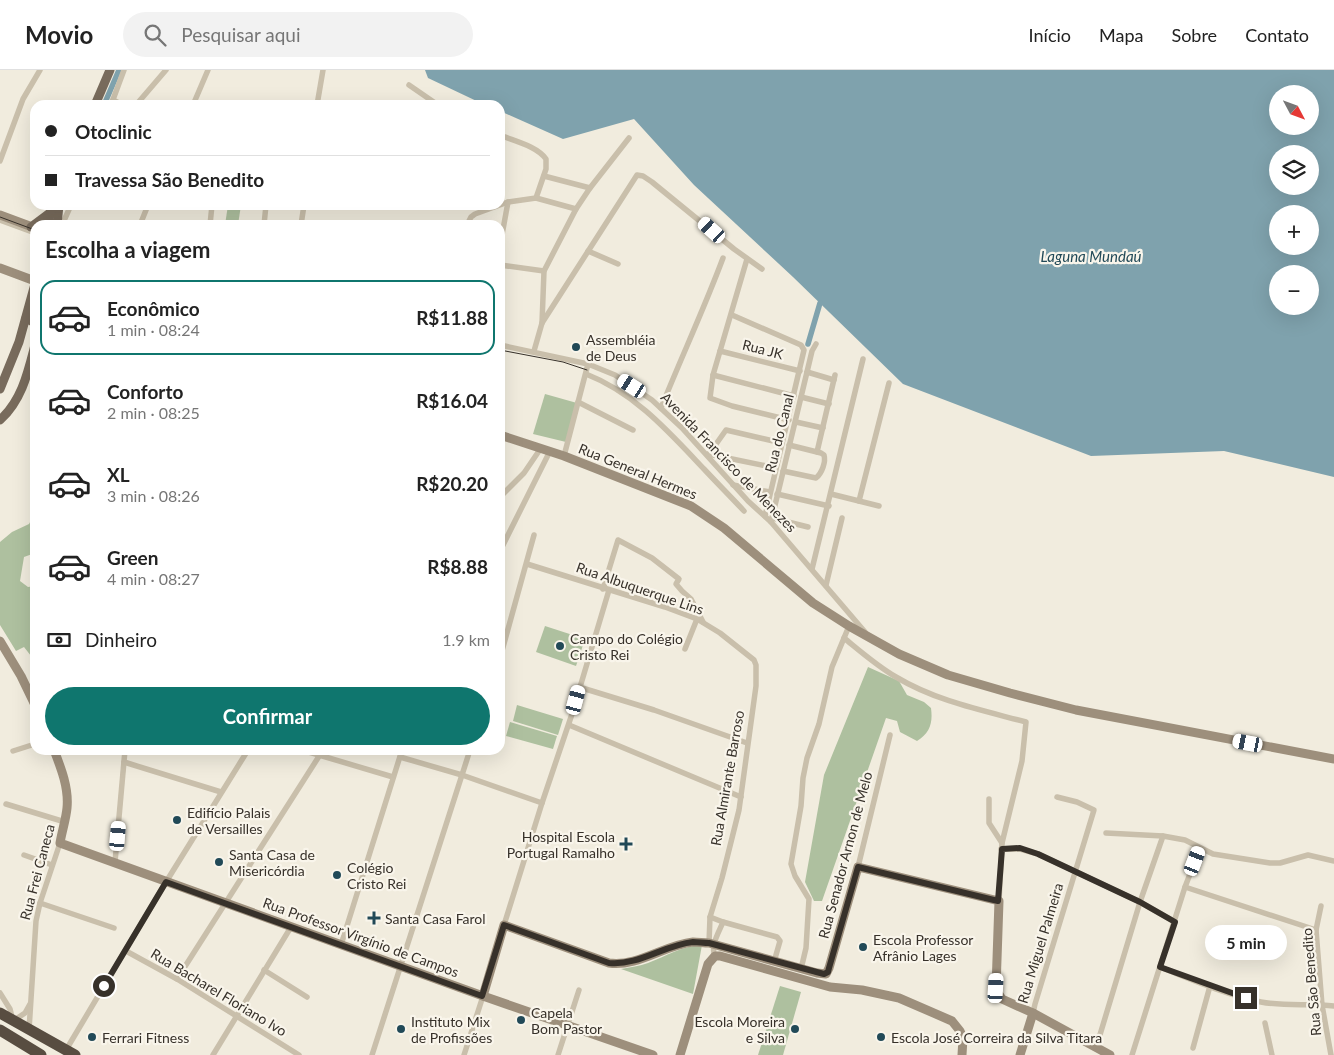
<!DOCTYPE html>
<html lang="pt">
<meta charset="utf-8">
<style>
body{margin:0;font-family:Lato,sans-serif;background:#f2f2f2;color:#222;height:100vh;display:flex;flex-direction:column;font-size:19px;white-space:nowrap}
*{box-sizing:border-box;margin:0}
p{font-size:16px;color:#767676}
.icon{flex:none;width:28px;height:28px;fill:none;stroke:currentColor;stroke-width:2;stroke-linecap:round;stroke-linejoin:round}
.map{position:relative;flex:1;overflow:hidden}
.drawer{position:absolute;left:30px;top:150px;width:475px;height:535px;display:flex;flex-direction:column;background:#fff;border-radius:15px;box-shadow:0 5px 20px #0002}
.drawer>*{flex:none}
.top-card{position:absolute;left:30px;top:30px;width:475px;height:110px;border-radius:15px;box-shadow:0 5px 20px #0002;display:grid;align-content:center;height:110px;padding:0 15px;background:#fff}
.needle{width:32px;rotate:131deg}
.buttons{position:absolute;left:1269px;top:15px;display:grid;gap:10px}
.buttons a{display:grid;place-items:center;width:50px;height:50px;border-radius:50%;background:#fff;box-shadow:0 5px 20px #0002;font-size:25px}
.end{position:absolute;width:22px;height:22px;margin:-11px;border:6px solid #37312a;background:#fff;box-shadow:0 0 0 2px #fff}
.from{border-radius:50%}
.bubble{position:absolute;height:35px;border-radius:18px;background:#fff;box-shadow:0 5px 20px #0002;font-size:16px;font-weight:700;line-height:35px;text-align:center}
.car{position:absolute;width:15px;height:30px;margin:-15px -8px;border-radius:6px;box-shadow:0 0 4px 1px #0007;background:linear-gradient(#fff 24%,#345 0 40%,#fff 0 76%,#345 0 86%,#fff 0)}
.top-card b{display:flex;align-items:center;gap:18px;height:48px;font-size:19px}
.top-card b+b{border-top:1px solid #e0e0e0}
.top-card i{width:12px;height:12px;background:#222}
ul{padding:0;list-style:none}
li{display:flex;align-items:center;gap:15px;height:75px;margin:0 10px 8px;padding:0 5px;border:2px solid transparent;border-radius:15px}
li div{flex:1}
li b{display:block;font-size:19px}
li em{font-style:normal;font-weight:700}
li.on{border-color:#0f766e}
li>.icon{width:45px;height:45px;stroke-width:1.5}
h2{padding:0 15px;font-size:22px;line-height:60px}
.pay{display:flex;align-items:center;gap:12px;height:55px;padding:0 15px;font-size:19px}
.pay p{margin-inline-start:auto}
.button{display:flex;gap:10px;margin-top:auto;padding:10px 15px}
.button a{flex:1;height:58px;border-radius:30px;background:#0f766e;color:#fff;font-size:20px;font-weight:700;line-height:58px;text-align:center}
header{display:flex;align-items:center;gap:30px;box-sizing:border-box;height:70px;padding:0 25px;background:#fff;border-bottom:1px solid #e0e0e0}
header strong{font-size:24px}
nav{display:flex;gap:28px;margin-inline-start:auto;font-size:18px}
.search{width:350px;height:45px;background:#f2f2f2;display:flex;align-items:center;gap:12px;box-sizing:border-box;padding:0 18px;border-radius:28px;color:#767676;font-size:19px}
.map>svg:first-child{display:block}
.green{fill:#aec09f}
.water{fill:#7fa2ad;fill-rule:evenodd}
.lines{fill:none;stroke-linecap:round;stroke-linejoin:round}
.canal{stroke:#7fa2ad;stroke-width:5.5}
.street{stroke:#c9bfab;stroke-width:5.5}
.secondary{stroke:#9d8f7c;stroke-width:9}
.primary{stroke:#786b5c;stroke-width:9}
.highway{stroke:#584d41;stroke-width:11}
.tram{stroke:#37312a;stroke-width:1}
.route{stroke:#37312a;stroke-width:6}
.poi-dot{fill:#214957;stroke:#f9f5eb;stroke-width:2}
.labels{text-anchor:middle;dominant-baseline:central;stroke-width:4.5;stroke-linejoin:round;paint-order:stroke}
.poi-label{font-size:14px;fill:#37312a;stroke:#f9f5eb;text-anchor:start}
.street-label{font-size:14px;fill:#37312a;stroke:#f9f5eb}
.water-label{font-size:15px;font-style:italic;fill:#214957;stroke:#f9f5eb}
</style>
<header>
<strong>Movio</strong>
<div class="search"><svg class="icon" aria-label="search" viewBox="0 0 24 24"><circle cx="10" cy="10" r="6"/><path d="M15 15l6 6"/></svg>Pesquisar aqui</div>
<nav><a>Início</a><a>Mapa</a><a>Sobre</a><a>Contato</a></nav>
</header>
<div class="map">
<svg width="1334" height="985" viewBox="0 0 1334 985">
<rect width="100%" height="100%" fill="#f1ecde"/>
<g class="green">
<path d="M228,135h13l-3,20h-13z"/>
<path d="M545,324l32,9 -11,39 -33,-8z"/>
<path d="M35,443v40l-11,4 -4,24 8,6 7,-1v75l-11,-14 -8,4 -16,-26v-83l12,-10 17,-8z"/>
<path d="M545,556l40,13 -9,27 -40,-14z"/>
<path d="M868,597l31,14 8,14 17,7 7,6c2,15 -1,25 -14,33l-17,-9 -3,-11 -11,-3 -64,183h-8l-9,-19 19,-107z"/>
<path d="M517,635l46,14 -5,16 -45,-14z"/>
<path d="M510,652l47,14 -4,13 -47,-13z"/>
<path d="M702,875l-9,49 -72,-25c9,-2 19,-3 27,-6 18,-7 34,-17 54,-18z"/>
<path d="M780,916l21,6 -18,63h-25z"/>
</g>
<path class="water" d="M425,0h909v407l-110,-26 -133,5 -188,-72 -110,-107 -99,-92 -60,-66 -71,20 -63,-28v-6h-15l-57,-27zM1278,24h32v32h-32zM1278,84h32v32h-32zM1278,144h32v32h-32zM1278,204h32v32h-32z"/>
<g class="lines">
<g class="canal">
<path d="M104,35l15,-35"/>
<path d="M808,274l12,-41"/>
</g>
<g class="street">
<path d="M409,15l29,20"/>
<path d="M113,30l10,5"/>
<path d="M111,35l13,-35"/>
<path d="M136,35l30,-35"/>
<path d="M193,35l15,-35"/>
<path d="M317,35l6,-35"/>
<path d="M0,91l23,-62 17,-29"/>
<path d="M544,106l46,12"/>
<path d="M536,128l40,11"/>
<path d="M0,150l35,13"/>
<path d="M62,155l9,-20"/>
<path d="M140,155l8,-20"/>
<path d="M210,155l2,-20"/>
<path d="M264,155l2,-20"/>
<path d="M301,155l3,-20"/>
<path d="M467,155l4,-8 4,-3 33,-12 28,-4 10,-29v-10c-9,-13 -32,-18 -46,-24"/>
<path d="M500,176l8,-44"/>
<path d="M588,181l30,13"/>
<path d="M747,189l-34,116 -3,23 22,8 57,14"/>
<path d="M500,195l44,6"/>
<path d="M732,245l69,30 3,5 -39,166"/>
<path d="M542,253l2,-52 32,-62 14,-21 39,-50"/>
<path d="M500,275l88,19 27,11 37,25 30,28 66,73 23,21 94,110"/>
<path d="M534,281l8,-28 95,-148 6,1 9,6 82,67 28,20"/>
<path d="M720,281l80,20"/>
<path d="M807,302l27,8"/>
<path d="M586,304c49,19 83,58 118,95 13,14 27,28 40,42"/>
<path d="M713,305l81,21"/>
<path d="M801,327l28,7"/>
<path d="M578,332l55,28"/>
<path d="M661,338c20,-50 43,-99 62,-150"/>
<path d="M796,352l27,6"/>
<path d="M817,382l18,-77"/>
<path d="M708,384l68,14"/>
<path d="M709,384l17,-24 56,13"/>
<path d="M564,386l24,-92"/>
<path d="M783,401l33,7c6,-5 10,-16 8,-23l-3,-2 -32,-8"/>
<path d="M733,415l37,7"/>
<path d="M777,424l52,12"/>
<path d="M831,424l48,12"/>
<path d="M500,427l24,-24 17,-25"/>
<path d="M859,431l30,-118"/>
<path d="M772,448l36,9"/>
<path d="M771,452l36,-150 5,-21 4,-7"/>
<path d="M500,481l50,-100"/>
<path d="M527,494l138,43 32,12 23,14 34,27 2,5v21l-17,124 -17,68 -12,39 -1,26"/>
<path d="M812,499l51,-210"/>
<path d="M826,515l16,-67"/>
<path d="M603,519l15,-49 34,18 27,21 -3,5 6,7 9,8 12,23"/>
<path d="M844,568c16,13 33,28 52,39 40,24 85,33 130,45l-4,39 -20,82 -3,58"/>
<path d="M685,579l12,-30"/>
<path d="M500,588l34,-123"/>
<path d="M579,617l75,23 93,33"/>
<path d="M569,655l172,72"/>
<path d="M302,680l91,27"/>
<path d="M13,681l22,-7"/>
<path d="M400,687l62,18 80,28"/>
<path d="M124,692l97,30"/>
<path d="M989,729v24l13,20"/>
<path d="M6,734l59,18"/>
<path d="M1106,763l57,3 22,4 28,14 57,9h10l28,-8 26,6"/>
<path d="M1001,779h19l18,5 102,48 35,20"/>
<path d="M24,785l28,10"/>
<path d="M115,792l10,-112"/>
<path d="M858,797l32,-132"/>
<path d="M1185,817l131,43"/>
<path d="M40,833l74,25"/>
<path d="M1321,836l-5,24 6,75 9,50"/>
<path d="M710,847l13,5 54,15 3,4 -6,21"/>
<path d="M504,855l38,-122 30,-89 37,-124"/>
<path d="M341,875l61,-195"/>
<path d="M126,881l51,28 122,76"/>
<path d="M715,886c-5,-10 4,-24 8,-34"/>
<path d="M1160,897c33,13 67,28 101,35 25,5 49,1 73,4"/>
<path d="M801,899l5,-21 3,-49 -14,-23 -4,-12 10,-58 2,-28 4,-20 12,-34 13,-57 17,-41"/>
<path d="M264,900l43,27"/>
<path d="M177,909l146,-229"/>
<path d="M0,923l10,16 3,12 12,-8 5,-9"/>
<path d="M1033,943l2,-9 59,-194 -17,-8 -20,-5"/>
<path d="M1265,953l7,32"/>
<path d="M29,960l7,-109 4,-18 20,-60"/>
<path d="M1096,978l44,-146 23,-66"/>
<path d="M1193,978l17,-62"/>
<path d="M66,980l100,-168 82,-132"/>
<path d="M213,985l78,-128"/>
<path d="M372,985l98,-305"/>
<path d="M464,985l19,-59"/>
<path d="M558,985l21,-65"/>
<path d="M1132,985l53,-168 15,-39"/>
</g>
<g class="secondary">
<path d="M0,145l35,13"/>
<path d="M0,198l35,13"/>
<path d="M500,365l64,21 127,50 33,22 89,75 36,23 50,28 49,21 62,18 66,17 258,49"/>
<path d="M0,571l21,35 14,29"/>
<path d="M54,680c7,18 15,38 13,58 -1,11 -5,23 -7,35l423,153 170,59"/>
<path d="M483,926l21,-71 105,38c29,4 55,-18 84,-21 5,0 11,1 16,1l108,30 9,1 3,-6 29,-101 141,34 -3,87 2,5 4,6 31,14 77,42"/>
<path d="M680,985l28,-91 7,-8h5l110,31 32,3 37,8 53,23 8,10 3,7 -1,17"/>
<path d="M1020,985l13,-42"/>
</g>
<g class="primary">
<path d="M95,35l15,-35"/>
<path d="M47,155l6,-20"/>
<path d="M57,155l2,-20"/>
<path d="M31,157l20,-15"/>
<path d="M26,248l9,5"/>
<path d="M0,319l19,-47 16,-58"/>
<path d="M0,350c22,-20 28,-48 35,-75"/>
</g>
<g class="highway">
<path d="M0,943l75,42"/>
<path d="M0,960l41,25"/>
</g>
<g class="tram">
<path d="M0,147l35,13"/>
<path d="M500,280l63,12 24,8"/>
</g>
</g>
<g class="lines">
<path class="route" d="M104,916l62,-104 316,114 22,-71 105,38c29,3 55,-18 84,-21 5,0 11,1 16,1l115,31 4,-2 1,-4 29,-101 140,34 4,-52 18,-1 18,6 102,48 35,20 -15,45 86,31"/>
</g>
<g class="poi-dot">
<circle cx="576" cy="277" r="5"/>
<circle cx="560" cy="576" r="5"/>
<circle cx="177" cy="750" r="5"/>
<path d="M623.5 766.5h5v5h5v5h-5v5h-5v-5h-5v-5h5z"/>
<circle cx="219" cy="792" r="5"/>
<circle cx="337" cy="805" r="5"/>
<path d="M371.5 840.5h5v5h5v5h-5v5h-5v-5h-5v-5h5z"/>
<circle cx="863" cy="877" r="5"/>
<circle cx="521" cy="950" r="5"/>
<circle cx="401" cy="959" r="5"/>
<circle cx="795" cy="959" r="5"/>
<circle cx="92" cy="967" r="5"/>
<circle cx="881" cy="967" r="5"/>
</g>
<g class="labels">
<g class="poi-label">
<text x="586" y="269">Assembléia<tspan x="586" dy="16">de Deus</tspan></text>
<text x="570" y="568">Campo do Colégio<tspan x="570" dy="16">Cristo Rei</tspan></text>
<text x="187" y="742">Edifício Palais<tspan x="187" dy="16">de Versailles</tspan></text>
<text x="615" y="766" text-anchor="end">Hospital Escola<tspan x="615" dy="16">Portugal Ramalho</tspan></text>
<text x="229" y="784">Santa Casa de<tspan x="229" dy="16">Misericórdia</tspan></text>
<text x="347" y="797">Colégio<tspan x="347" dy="16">Cristo Rei</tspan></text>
<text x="385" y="848">Santa Casa Farol</text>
<text x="873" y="869">Escola Professor<tspan x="873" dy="16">Afrânio Lages</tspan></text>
<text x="531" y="942">Capela<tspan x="531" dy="16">Bom Pastor</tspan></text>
<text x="411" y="951">Instituto Mix<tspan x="411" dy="16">de Profissões</tspan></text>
<text x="785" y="951" text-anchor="end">Escola Moreira<tspan x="785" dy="16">e Silva</tspan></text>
<text x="102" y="967">Ferrari Fitness</text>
<text x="891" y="967">Escola José Correira da Silva Titara</text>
</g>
<g class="street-label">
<text transform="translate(763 279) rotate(14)">Rua JK</text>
<text transform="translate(779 363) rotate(-76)">Rua do Canal</text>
<text transform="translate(729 392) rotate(46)">Avenida Francisco de Menezes</text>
<text transform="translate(638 401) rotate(22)">Rua General Hermes</text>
<text transform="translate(640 518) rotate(19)">Rua Albuquerque Lins</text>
<text transform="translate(727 708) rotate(-80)">Rua Almirante Barroso</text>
<text transform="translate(845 785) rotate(-75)">Rua Senador Arnon de Melo</text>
<text transform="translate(37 802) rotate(-75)">Rua Frei Caneca</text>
<text transform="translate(361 867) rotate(20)">Rua Professor Virgínio de Campos</text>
<text transform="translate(1040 873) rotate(-73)">Rua Miguel Palmeira</text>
<text transform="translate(1311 912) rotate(-95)">Rua São Benedito</text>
<text transform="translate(219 922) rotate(31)">Rua Bacharel Floriano Ivo</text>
</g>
<g class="water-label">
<text x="1091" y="186">Laguna Mundaú</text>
</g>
</g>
</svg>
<div class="buttons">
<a><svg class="needle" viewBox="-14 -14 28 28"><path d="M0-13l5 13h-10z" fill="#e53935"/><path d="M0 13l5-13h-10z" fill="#767676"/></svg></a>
<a><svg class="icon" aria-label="layers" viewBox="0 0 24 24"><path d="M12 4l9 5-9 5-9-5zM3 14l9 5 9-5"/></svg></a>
<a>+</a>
<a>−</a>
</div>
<i class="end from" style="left:104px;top:916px"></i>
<i class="end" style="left:1246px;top:928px"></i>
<div class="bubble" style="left:1205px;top:855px;width:82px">5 min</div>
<i class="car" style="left:712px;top:160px;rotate:312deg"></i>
<i class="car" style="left:632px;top:316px;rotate:302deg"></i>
<i class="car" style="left:576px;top:630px;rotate:15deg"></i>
<i class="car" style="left:1248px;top:673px;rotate:281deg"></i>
<i class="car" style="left:118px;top:766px;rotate:5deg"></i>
<i class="car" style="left:1195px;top:791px;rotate:21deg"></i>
<i class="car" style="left:996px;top:918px;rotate:3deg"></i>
<div class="top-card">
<b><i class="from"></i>Otoclinic</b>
<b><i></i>Travessa São Benedito</b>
</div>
<section class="drawer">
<h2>Escolha a viagem</h2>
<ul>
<li class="on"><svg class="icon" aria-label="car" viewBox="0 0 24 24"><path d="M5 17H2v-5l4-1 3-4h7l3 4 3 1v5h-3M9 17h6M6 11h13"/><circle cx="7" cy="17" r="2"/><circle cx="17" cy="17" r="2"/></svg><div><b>Econômico</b><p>1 min · 08:24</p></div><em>R$11.88</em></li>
<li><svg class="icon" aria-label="car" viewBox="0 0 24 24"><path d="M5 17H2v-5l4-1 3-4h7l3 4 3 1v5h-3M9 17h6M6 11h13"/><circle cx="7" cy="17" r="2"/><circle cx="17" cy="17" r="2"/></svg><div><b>Conforto</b><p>2 min · 08:25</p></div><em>R$16.04</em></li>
<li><svg class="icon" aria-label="car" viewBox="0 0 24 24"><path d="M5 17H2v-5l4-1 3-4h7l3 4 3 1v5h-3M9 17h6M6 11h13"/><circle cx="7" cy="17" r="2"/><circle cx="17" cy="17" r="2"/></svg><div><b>XL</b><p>3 min · 08:26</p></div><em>R$20.20</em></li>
<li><svg class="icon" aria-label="car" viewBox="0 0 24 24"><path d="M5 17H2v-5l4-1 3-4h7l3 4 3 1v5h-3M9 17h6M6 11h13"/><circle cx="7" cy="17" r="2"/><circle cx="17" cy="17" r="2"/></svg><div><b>Green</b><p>4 min · 08:27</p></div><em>R$8.88</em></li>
</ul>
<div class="pay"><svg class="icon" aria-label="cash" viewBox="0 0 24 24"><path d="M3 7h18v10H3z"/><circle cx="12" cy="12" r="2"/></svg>Dinheiro<p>1.9 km</p></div>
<div class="button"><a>Confirmar</a></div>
</section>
</div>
